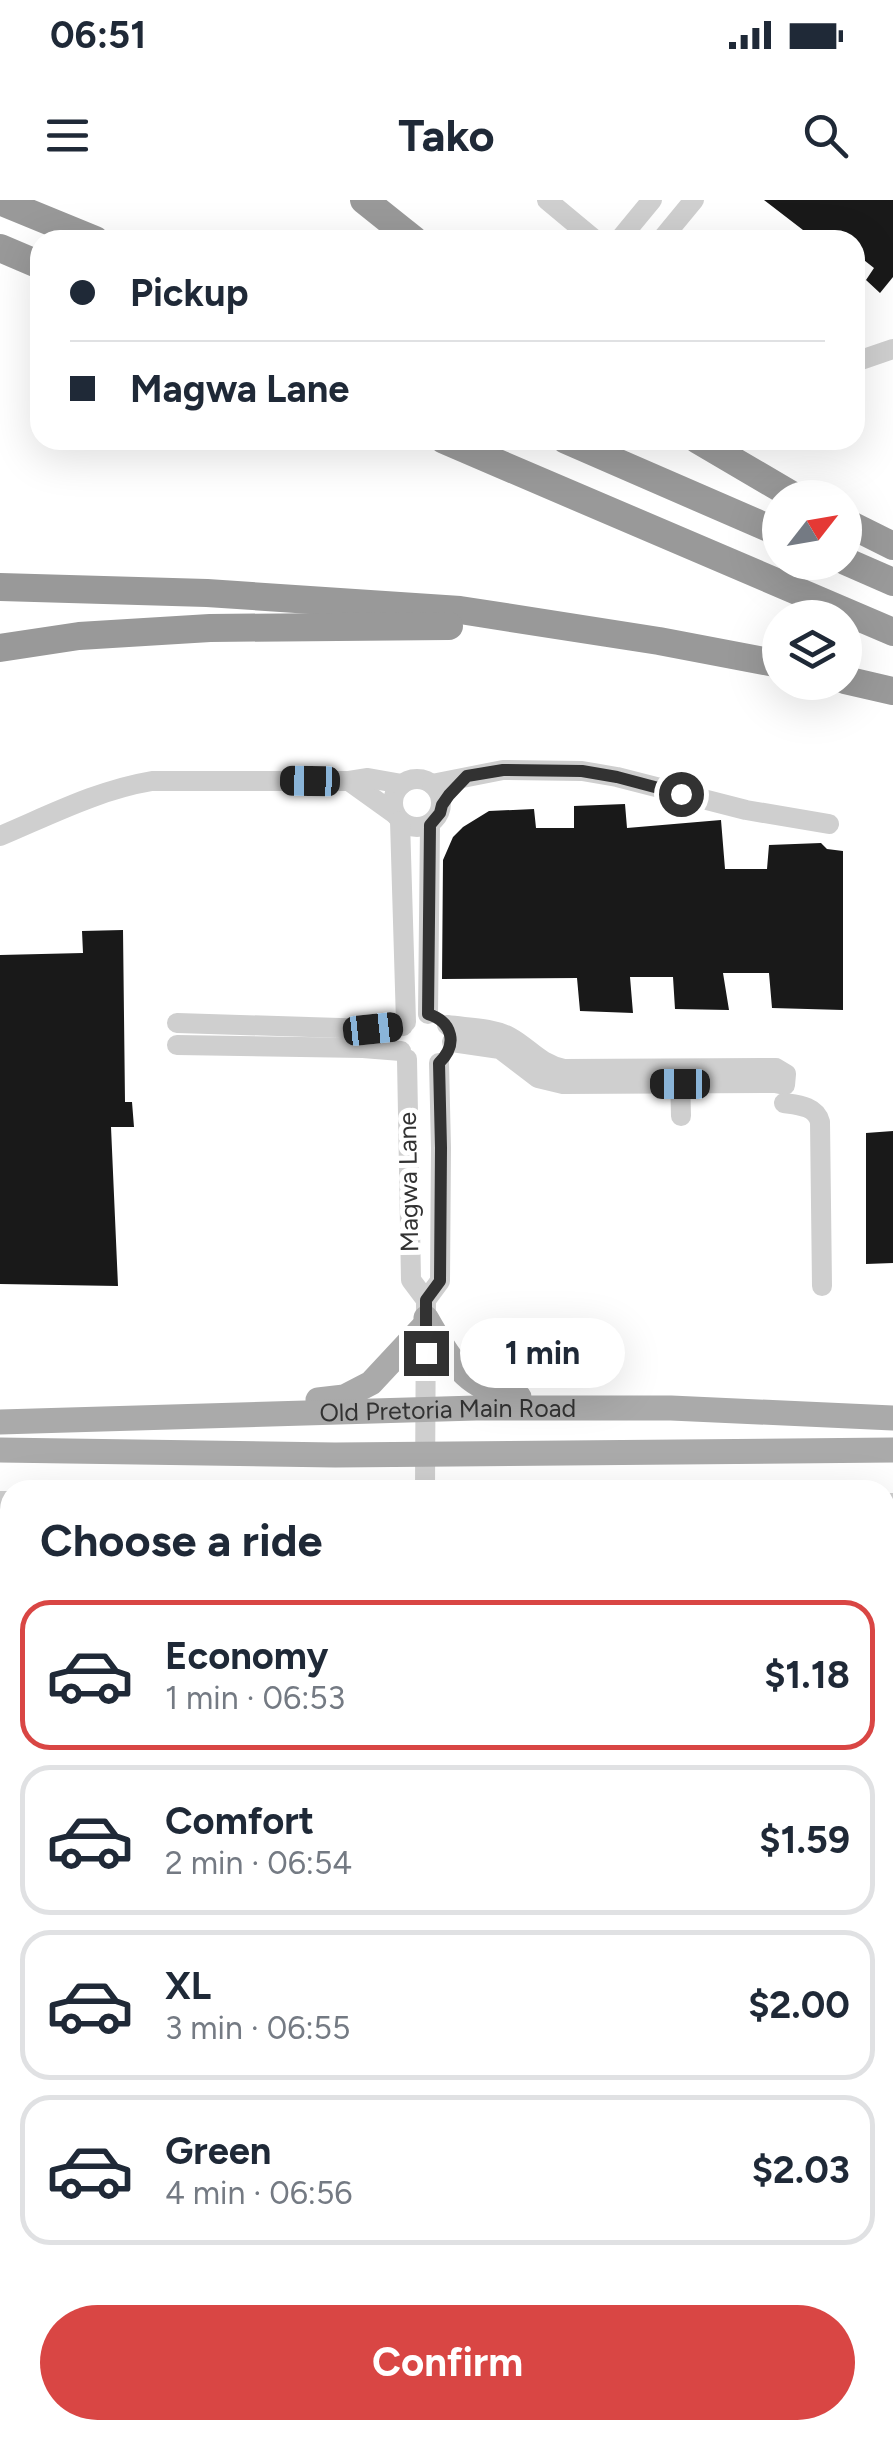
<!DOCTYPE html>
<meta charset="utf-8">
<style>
body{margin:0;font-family:Figtree,sans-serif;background:#f6f6f7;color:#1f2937;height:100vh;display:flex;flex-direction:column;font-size:38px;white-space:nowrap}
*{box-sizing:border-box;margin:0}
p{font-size:32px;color:#747a83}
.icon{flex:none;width:55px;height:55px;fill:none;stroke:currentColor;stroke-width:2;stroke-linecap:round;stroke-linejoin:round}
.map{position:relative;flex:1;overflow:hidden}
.drawer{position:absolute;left:0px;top:1280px;width:895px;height:960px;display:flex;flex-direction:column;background:#fff;border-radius:30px 30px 0 0;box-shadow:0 10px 40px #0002}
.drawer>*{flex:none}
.top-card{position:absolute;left:30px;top:30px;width:835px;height:220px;border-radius:30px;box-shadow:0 10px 40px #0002;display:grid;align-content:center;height:220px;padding:0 40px;background:#fff}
.needle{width:65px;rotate:59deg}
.fabs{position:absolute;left:762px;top:280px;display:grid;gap:20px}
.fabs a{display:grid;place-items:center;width:100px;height:100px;border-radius:50%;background:#fff;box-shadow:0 10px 40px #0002;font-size:50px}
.end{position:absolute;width:45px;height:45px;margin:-22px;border:12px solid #323232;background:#fff;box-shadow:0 0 0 5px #fff}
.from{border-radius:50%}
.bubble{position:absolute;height:70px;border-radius:35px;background:#fff;box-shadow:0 10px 40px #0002;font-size:32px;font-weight:700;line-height:70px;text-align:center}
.car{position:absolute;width:30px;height:60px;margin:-30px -15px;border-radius:12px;box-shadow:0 0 8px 2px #0007;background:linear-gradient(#222 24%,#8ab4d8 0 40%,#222 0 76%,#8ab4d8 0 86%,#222 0)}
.top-card b{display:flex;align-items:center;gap:35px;height:95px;font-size:38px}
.top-card b+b{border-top:2px solid #e0e1e3}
.top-card i{width:25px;height:25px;background:#1f2937}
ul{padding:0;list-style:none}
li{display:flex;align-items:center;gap:30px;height:150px;margin:0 20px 15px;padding:0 20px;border:5px solid #e0e1e3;border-radius:30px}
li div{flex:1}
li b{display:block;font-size:38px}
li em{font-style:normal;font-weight:700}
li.selected{border-color:#d94644}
li>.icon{width:90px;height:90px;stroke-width:1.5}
h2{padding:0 40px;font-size:45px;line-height:120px}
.action{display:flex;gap:20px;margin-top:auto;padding:20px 40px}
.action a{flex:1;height:115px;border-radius:60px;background:#d94644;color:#fff;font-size:40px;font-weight:700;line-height:115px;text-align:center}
.status{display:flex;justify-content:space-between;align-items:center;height:70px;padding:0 50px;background:#fff;direction:ltr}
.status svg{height:28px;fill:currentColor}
header{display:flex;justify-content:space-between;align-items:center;height:130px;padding:0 40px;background:#fff;font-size:45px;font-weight:700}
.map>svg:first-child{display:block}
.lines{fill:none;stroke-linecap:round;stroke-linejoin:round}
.river{stroke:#cfdeeb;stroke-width:32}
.building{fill:#191919}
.minor{stroke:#cfcfcf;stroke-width:20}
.major{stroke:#aaa;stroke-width:25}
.highway{stroke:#999;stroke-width:28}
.route{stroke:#323232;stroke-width:12}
.labels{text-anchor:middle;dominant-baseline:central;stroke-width:10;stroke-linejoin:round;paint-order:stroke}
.street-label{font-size:25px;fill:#323232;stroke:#fff}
</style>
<div class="status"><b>06:51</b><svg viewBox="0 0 49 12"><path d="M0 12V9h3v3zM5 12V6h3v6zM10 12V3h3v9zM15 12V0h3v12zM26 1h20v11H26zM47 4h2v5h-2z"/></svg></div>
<header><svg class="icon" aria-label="menu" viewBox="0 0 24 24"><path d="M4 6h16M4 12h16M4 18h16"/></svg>Tako<svg class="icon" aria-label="search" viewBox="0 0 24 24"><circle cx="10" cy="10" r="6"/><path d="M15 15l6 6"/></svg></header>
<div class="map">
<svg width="893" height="2240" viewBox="0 0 893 2240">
<rect width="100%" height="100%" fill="#fff"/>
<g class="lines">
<path class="river" d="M9,2240l29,-5 13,5"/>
</g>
<g class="building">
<path d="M764,0h129v77l-13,16 -14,-13 8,-12 -19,-15v-13h-39z"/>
<path d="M625,604l2,24 94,-8 4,49h42l2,-24 52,-2 6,6 16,2v159l-71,-2 -3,-35h-46l6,37 -54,-1 -2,-32h-43l3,36 -53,-2 -3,-33 -135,1 1,-119 10,-23 10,-10 26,-16 45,-2 2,19h38v-22z"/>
<path d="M123,730l2,172h7l2,25h-23l7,159 -118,-2v-329l83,-2 -1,-22z"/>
<path d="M893,931v132l-27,1v-131z"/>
</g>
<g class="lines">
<g class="minor">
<path d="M547,0l48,40"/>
<path d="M619,40l33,-40"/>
<path d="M661,40l33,-40"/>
<path d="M855,162l38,-13"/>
<circle cx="417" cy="603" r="24"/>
<path d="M349,581l46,33"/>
<path d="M432,584l71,-14 79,1 35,6 129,33 83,14"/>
<path d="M400,621l6,201"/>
<path d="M0,636c50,-21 98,-46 152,-55h197l19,-3 34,6"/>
<path d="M428,814l2,-189"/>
<path d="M177,823l196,6 30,-3"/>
<path d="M447,825c21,3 44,2 63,12 20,11 28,26 54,32l212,-1 10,6 -1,11 -10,-2 -212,1 -25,-6 -38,-29 -48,-7"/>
<path d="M177,845l186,3 38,3"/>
<path d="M407,859l4,221 15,20"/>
<path d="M680,874l1,42"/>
<path d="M784,903c14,2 32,3 36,19l2,164"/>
<path d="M425,1290l1,-190 14,-19 1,-133 -2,-85"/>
<path d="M0,1301h10"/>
<path d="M885,1303h8"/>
<path d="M885,1757h8"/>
<path d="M0,1772l10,-1"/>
<path d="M0,1860l10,-1"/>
<path d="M467,2230l8,10"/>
<path d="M598,2230l6,10"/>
<path d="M747,2230l7,10"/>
<path d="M266,2233v-3"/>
<path d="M393,2240l11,-10"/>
</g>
<g class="major">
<path d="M426,1118c25,42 40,74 93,79"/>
<path d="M318,1200l26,-3 27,-14 55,-59"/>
<path id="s1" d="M0,1222l476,-14h195l222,10"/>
<path d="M0,1250l335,5 558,-5"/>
</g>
<g class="highway">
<path d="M364,0l50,40"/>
<path d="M0,1l95,39"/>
<path d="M0,48l40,17"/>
<path d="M444,240l449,192"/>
<path d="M566,240l214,93"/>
<path d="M698,240l99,58"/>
<path d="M845,322l48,24"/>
<path d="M845,361l48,21"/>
<path d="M0,387l207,6 253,17 199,31 121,23"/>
<path d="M0,448l79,-12 131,-8 239,-2"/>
<path d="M845,480l48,11"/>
</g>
</g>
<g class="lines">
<path class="route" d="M426,1153v-53l14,-19 1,-133 -2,-85c19,-18 14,-41 -11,-49l2,-189 10,-12 2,-8 7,-10 18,-19 36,-6 79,1 35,6 64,17"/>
</g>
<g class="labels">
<g class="street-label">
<text transform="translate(408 982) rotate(-91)">Magwa Lane</text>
<text stroke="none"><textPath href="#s1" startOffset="448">Old Pretoria Main Road</textPath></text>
</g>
</g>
</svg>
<div class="fabs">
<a><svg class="needle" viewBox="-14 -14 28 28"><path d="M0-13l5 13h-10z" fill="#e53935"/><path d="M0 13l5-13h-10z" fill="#747a83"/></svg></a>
<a><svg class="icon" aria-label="layers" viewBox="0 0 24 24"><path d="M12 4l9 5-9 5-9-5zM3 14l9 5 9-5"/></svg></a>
</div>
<i class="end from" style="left:681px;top:594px"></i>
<i class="end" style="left:426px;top:1153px"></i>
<div class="bubble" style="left:460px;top:1118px;width:165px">1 min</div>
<i class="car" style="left:310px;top:581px;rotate:271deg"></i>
<i class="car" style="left:373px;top:829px;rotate:84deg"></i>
<i class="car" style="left:680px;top:884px;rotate:270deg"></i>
<div class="top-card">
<b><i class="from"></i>Pickup</b>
<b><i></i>Magwa Lane</b>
</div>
<section class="drawer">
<h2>Choose a ride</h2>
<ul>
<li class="selected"><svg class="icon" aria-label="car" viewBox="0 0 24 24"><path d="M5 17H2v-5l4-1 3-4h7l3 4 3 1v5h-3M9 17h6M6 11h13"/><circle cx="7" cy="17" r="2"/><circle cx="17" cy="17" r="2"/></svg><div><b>Economy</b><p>1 min · 06:53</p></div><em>$1.18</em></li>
<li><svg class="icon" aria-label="car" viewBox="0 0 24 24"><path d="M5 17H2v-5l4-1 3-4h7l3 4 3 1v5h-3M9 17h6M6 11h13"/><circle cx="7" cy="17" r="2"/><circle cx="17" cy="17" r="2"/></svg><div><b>Comfort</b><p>2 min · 06:54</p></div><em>$1.59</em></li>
<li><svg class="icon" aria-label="car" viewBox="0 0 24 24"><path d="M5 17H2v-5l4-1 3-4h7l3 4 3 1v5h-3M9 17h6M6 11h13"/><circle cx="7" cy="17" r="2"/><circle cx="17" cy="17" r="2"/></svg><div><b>XL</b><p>3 min · 06:55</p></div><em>$2.00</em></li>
<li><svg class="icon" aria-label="car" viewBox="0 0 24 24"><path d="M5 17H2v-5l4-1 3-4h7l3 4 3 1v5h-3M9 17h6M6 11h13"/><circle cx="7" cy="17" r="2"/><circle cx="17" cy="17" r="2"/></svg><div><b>Green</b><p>4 min · 06:56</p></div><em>$2.03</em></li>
</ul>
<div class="action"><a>Confirm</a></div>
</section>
</div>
